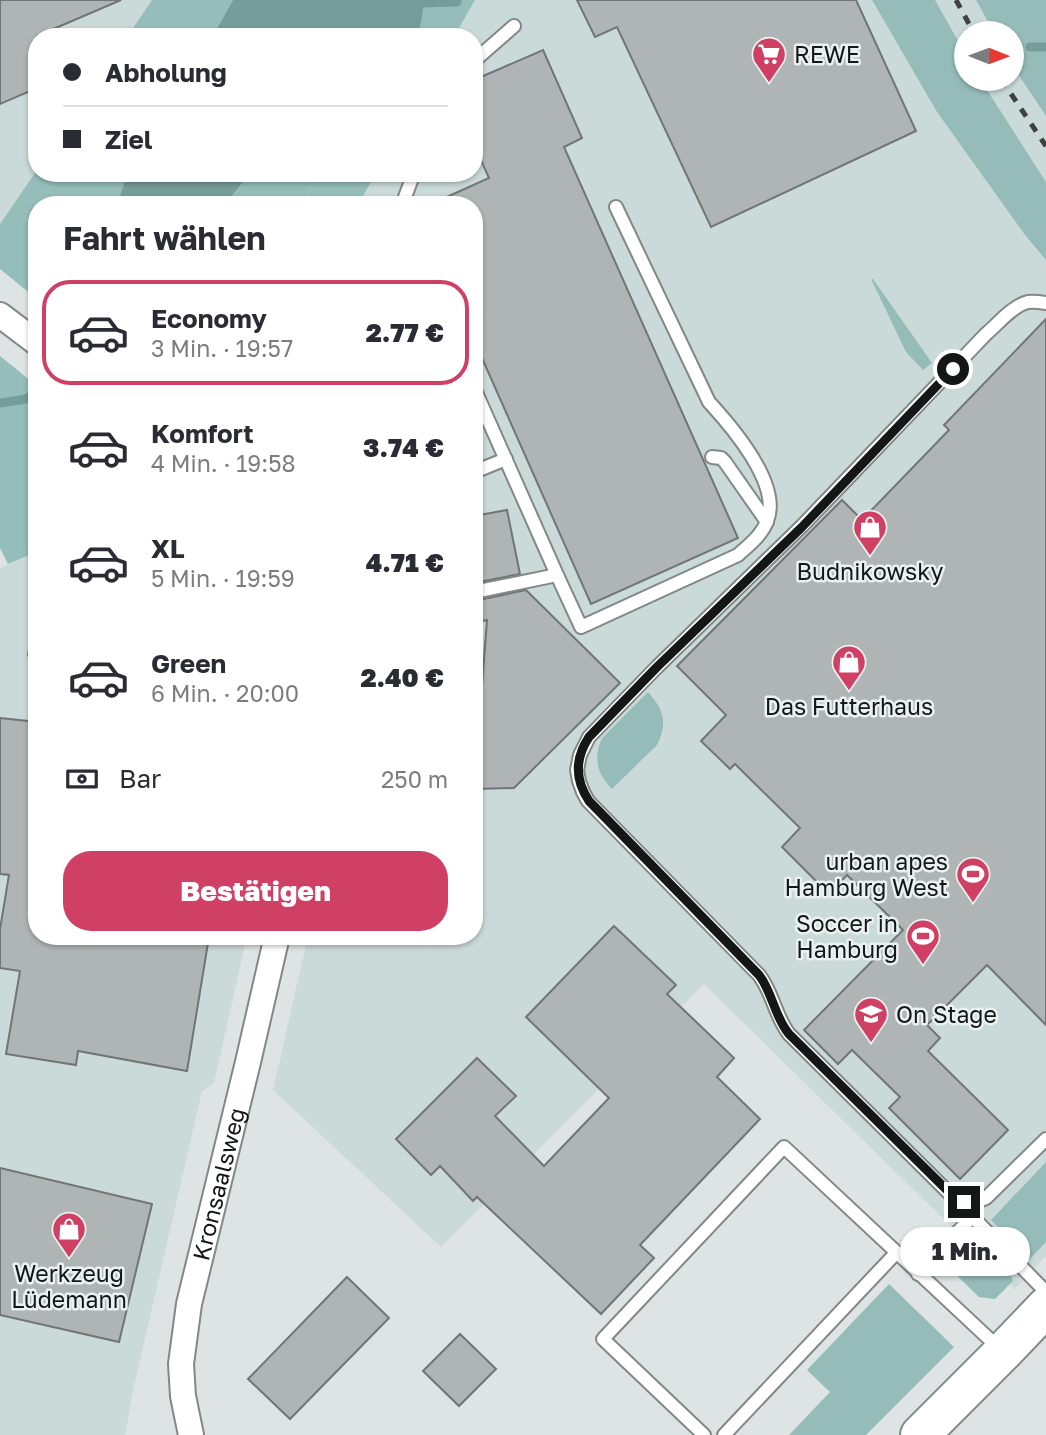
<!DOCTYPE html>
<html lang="de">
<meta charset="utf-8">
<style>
body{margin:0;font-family:"Golos Text",sans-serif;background:#f7f7f7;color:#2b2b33;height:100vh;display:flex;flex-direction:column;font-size:26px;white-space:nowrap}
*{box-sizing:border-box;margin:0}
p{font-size:23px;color:#7c7c81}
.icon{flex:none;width:38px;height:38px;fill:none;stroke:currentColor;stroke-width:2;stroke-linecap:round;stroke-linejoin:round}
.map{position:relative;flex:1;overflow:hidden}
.details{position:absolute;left:28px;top:196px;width:455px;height:749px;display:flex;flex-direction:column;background:#fff;border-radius:28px;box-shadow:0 2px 5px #0004}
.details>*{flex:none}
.banner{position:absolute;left:28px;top:28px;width:455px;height:154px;border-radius:28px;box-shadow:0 2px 5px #0004;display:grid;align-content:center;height:154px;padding:0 35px;background:#fff}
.needle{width:46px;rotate:91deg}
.tools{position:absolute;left:954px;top:21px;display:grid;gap:14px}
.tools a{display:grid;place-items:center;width:70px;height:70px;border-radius:50%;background:#fff;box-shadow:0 2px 5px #0004;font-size:35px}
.end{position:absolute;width:32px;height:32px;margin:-16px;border:9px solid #141716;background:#fff;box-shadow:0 0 0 4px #fff}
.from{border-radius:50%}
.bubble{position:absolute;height:49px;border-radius:24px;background:#fff;box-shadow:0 2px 5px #0004;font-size:23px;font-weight:800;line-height:49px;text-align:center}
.banner b{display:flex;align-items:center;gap:24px;height:66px;font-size:26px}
.banner b+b{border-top:2px solid #e1e1e2}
.banner i{width:18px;height:18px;background:#2b2b33}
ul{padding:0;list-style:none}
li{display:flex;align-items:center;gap:21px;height:105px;margin:0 14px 10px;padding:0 21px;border:4px solid transparent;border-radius:28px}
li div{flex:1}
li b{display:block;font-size:26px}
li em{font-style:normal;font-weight:800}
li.on{border-color:#d04064}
li>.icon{width:63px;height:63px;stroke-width:1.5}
h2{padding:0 35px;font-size:32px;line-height:84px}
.pay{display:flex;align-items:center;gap:18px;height:77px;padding:0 35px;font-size:26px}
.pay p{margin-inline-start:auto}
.primary-button{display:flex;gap:14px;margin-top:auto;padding:14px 35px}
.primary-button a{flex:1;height:80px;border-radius:28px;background:#d04064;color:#fff;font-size:28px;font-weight:800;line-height:80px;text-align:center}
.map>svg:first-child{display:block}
.built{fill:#cadad9}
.green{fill:#96bcb9}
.forest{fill:#95bebb}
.water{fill:#759d9a}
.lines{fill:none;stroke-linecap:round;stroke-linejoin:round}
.stream{stroke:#759d9a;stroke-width:9}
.building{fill:#aeb5b4;stroke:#707675;stroke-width:2}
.lane-casing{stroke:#828887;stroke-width:16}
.street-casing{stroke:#828887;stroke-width:28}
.primary-casing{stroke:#828887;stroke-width:42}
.lane{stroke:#fff;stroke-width:12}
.street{stroke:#fff;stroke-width:24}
.primary{stroke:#fff;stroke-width:38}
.rail{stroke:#3e4140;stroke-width:5;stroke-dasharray:9 9;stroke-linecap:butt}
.route{stroke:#141716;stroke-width:9}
.labels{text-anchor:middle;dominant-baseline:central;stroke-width:5;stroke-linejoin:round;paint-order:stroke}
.poi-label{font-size:23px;fill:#141716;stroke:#eaf1f1}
.street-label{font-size:23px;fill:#141716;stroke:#eaf1f1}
</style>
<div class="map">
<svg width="1046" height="1435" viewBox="0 0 1046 1435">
<rect width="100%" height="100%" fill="#dde4e3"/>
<g class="built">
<path d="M0,0h152l-25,37h-90v133l-37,54z"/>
<path d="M475,0h397l65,112 88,123 21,25v996l-31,33 -311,-305 -263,263 -168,-157 35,-154h166v-731h-116l18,-32h98v-136h-20z"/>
<path d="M935,0h41l18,33h-28v22z"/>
<path d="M1012,65l34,51v66l-66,-103h32z"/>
<path d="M37,552v384h210l-33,147 -12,8 -69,300 -8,44h-125v-867z"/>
</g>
<g class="green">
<path d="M872,0h63l31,55v24h14l66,103v78l-21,-25 -88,-123z"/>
<path d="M976,0h70v116l-34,-51v-32h-18z"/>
<path d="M251,173h69l-21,32h-75z"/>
<path d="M871,279h2l59,84 -9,7 -17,-18z"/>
<path d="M648,692c16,18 20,31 9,53l-45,44c-15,-15 -19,-31 -10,-51z"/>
<path d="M1046,1162v80l-17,18 -38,-40z"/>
<path d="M976,1235l33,36 4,10 -18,18 -16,-2 -32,-31z"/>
<path d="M889,1284l65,63 -88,88h-77l41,-43 -23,-22z"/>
</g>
<g class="forest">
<path d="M152,0h81l-21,37h-85z"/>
<path d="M423,0h52l-21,37h-39l3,-4z"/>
<path d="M37,170v3h93l-6,10 -7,22h-80v94l-37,-30v-45z"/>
<path d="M320,173h56l-18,32h-59z"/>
<path d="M0,356l37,30v166l-29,12 -8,-16z"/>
</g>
<g class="water">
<path d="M233,0h190c0,13 -1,26 -8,37h-203z"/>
<path d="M130,173h121l-27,32h-107l7,-22z"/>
</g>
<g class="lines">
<g class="stream">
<path d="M414,7l9,-4 34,-1"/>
<path d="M1030,47h16"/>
<path d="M0,403l25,-4 12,-6"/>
</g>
</g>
<g class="building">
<path d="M0,0h121l-84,36v52l-37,16z"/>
<path d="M577,0h279l60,131 -205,96 -94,-200 -22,10z"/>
<path d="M543,50l39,88 -18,9 174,391 -147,66 -117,-264v-135h-45l60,-27 -15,-33v-65z"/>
<path d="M1046,319v706l-59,-60 -60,60 13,13 -12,13 80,79 -48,49 -71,-71 11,-11 -48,-47 -14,14 -34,-34 99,-100 -56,-55 -18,19 -47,-47 18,-19 -65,-64 -5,5 -29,-28 25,-26 -49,-49 165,-166 20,20 87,-90 -5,-5z"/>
<path d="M507,510l13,64 -46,9v-67z"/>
<path d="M526,590l94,93 -106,105 -40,1 13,-169 -13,3v-22z"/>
<path d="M0,718l37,4v214h131l40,7 -21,128 -109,-20 -2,14 -70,-11 14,-83 -20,-3v-39l9,-54 -9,-1z"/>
<path d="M614,926l62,59 -9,9 67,64 -17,19 43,42 -120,126 14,13 -53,56 -124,-117 -4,4 -33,-35 -9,9 -35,-36 81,-81 39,38 -21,20 49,50 65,-68 -83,-81z"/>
<path d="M0,1168l152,36 -33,138 -119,-27z"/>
<path d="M347,1277l42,41 -99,101 -42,-40z"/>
<path d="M460,1334l36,35 -37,37 -36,-35z"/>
</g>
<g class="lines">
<g class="lane-casing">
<g id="lane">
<path d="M474,61l40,-35"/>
<path d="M402,205l12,-32"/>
<path d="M1046,303c-6,-1 -12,-2 -18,-1 -16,4 -30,22 -42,32l-184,192 -145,141 -68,70 -9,18 -3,15 2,11 4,11 5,9 171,174c14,18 16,41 30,59l167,166 90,92"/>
<path d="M474,388l83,187 24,52 157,-72c11,-10 24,-20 29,-34 15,-36 -35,-94 -58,-119l-93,-195"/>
<path d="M712,457l9,1 4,4 42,60"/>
<path d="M474,472l32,-13"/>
<path d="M474,592l83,-17"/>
<path d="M35,654l2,-1"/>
<path d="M957,1200l17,3 12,-5 60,-59"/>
<path d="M918,1274l55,-58"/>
<path d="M704,1435l-101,-96 181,-192 217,203"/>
<path d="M724,1435l172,-182"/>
</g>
</g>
<g class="street-casing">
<g id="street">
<path d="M0,315l37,28"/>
<path id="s1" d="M191,1435l-8,-39 -2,-32 8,-60 59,-242 29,-126"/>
</g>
</g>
<g class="primary-casing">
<path id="primary" d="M920,1435l83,-83 43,-45"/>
</g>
<use href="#lane" class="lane"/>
<use href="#street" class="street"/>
<use href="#primary" class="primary"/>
<g class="rail">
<path d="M956,0l18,33"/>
<path d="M1001,79l45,67"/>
</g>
</g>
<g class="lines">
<path class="route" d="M953,369l-151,158 -145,140 -68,70c-14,21 -14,43 0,64l170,174c14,18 15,41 30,59l168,166 7,2"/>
</g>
<defs>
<g id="supermarket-pin" transform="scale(1.75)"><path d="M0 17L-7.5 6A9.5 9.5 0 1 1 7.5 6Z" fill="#d04064" stroke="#eaf1f1"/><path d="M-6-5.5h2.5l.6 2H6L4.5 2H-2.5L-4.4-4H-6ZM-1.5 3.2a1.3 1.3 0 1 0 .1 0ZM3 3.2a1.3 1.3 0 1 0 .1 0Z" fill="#fff"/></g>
<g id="shop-pin" transform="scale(1.75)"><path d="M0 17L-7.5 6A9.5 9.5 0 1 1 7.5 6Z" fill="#d04064" stroke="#eaf1f1"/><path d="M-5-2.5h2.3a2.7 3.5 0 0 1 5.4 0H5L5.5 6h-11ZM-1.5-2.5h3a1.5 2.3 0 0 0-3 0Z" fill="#fff"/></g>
<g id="stadium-pin" transform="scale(1.75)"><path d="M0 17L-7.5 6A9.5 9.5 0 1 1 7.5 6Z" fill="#d04064" stroke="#eaf1f1"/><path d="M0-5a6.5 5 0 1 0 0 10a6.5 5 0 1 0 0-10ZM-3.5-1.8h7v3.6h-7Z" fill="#fff"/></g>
<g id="school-pin" transform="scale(1.75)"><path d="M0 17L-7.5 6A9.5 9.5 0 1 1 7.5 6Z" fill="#d04064" stroke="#eaf1f1"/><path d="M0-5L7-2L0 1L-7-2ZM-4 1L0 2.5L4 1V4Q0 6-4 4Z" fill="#fff"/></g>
</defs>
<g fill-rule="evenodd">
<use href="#supermarket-pin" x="769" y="54"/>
<use href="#shop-pin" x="870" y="527"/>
<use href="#shop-pin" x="849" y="662"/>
<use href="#stadium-pin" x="973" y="874"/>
<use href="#stadium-pin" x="923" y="936"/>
<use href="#school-pin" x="871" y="1014"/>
<use href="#shop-pin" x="69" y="1229"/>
</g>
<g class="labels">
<g class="poi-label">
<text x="794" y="54" text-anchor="start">REWE</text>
<text x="870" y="571">Budnikowsky</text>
<text x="849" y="706">Das Futterhaus</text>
<text x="948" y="861" text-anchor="end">urban apes<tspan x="948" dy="26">Hamburg West</tspan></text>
<text x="898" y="923" text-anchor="end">Soccer in<tspan x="898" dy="26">Hamburg</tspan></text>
<text x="896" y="1014" text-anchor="start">On Stage</text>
<text x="69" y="1273">Werkzeug<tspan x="69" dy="26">Lüdemann</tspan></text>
</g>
<g class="street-label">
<text stroke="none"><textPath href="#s1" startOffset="256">Kronsaalsweg</textPath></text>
</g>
</g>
</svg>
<div class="tools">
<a><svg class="needle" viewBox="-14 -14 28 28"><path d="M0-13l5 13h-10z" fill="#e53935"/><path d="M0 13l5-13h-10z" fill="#7c7c81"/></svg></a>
</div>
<i class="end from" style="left:953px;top:369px"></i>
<i class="end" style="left:964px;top:1202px"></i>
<div class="bubble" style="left:900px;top:1227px;width:130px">1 Min.</div>
<div class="banner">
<b><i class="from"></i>Abholung</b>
<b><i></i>Ziel</b>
</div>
<section class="details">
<h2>Fahrt wählen</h2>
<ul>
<li class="on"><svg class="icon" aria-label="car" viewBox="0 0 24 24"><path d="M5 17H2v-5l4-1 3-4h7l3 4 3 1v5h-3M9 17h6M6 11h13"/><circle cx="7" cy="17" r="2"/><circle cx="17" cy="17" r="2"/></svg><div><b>Economy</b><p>3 Min. · 19:57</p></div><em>2.77 €</em></li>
<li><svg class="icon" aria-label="car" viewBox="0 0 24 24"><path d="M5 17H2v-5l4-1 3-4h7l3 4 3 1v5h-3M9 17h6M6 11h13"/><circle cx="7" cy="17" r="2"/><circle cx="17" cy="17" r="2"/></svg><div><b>Komfort</b><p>4 Min. · 19:58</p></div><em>3.74 €</em></li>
<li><svg class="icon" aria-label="car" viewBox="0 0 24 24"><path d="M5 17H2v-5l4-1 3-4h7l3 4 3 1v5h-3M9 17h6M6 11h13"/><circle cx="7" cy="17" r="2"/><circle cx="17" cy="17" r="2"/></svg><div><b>XL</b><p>5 Min. · 19:59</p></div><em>4.71 €</em></li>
<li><svg class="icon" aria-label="car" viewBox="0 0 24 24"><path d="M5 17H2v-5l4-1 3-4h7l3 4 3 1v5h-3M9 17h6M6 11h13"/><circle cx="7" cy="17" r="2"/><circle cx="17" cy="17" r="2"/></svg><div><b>Green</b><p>6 Min. · 20:00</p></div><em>2.40 €</em></li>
</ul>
<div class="pay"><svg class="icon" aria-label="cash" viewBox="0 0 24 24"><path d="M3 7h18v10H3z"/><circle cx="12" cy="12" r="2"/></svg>Bar<p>250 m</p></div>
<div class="primary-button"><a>Bestätigen</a></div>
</section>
</div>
